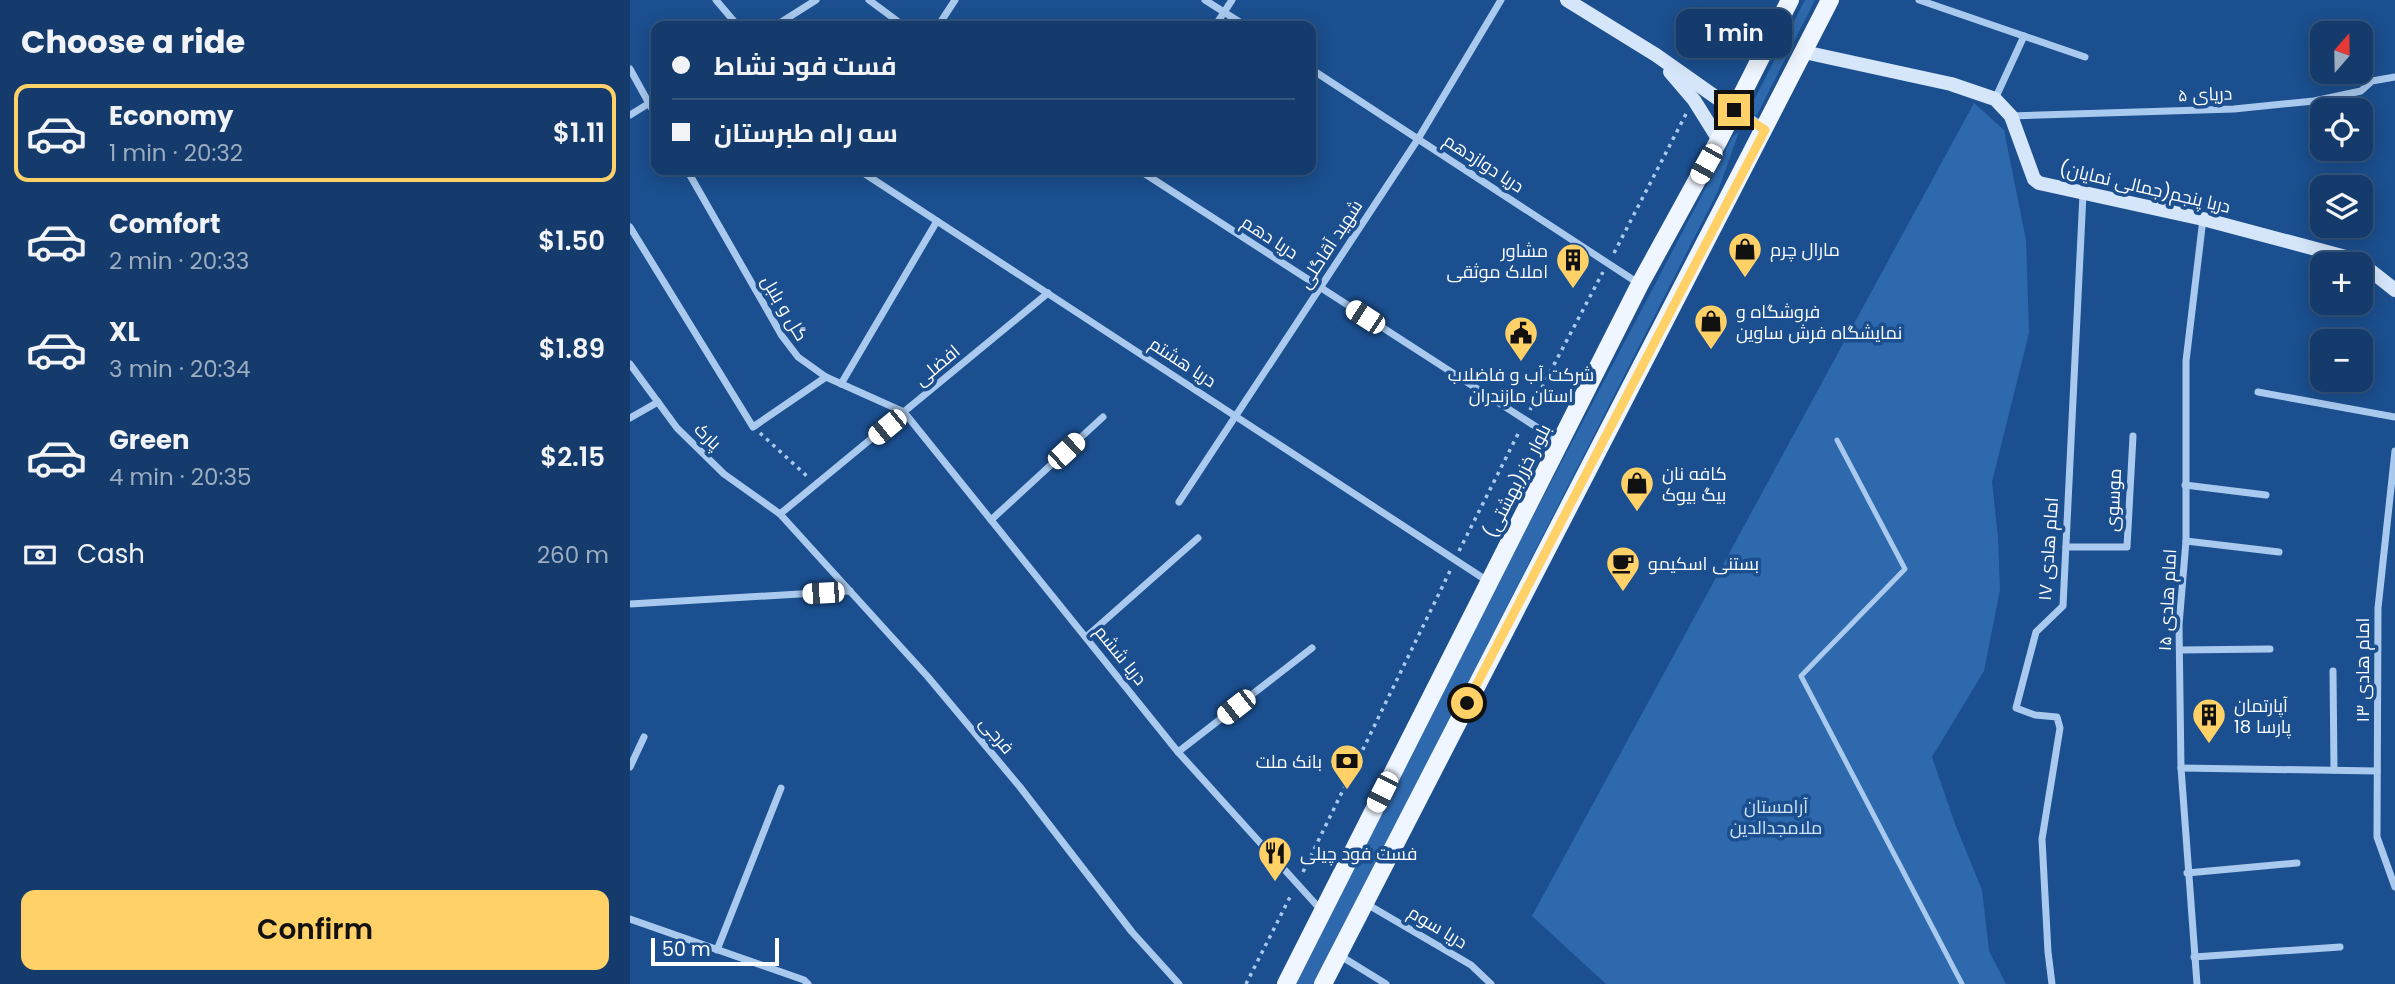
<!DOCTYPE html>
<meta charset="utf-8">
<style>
body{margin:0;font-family:Poppins,Cairo,sans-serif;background:#214673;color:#f1f3f6;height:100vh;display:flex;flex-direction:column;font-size:26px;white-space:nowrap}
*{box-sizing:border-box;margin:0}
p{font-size:23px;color:#9dadc1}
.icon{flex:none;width:38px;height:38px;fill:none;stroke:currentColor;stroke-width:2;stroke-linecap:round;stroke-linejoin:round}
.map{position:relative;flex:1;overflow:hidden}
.details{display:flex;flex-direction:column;background:#143b6b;width:630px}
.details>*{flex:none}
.hud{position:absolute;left:21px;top:21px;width:665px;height:154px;border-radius:14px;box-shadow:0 4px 18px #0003,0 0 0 2px #33557e;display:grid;align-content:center;height:154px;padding:0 21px;background:#143b6b}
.needle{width:46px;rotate:20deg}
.tools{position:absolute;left:1680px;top:21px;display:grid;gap:14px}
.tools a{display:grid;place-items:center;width:63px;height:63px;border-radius:14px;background:#143b6b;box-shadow:0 4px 18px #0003,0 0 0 2px #33557e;font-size:35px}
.scale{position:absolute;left:21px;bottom:18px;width:128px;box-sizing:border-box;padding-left:7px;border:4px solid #fff;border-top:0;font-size:19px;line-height:24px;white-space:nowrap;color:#fff;-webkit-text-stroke:5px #1b4f8f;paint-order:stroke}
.end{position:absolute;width:32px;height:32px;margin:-16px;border:9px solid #ffd166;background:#111;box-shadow:0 0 0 4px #111}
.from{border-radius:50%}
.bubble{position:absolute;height:49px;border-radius:14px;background:#143b6b;box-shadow:0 4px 18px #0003,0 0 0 2px #33557e;font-size:23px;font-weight:600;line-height:49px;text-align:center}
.car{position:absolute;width:21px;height:42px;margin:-21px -10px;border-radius:9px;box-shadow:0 0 5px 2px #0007;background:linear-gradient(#fff 24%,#345 0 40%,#fff 0 76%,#345 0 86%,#fff 0)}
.hud b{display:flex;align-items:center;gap:24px;height:66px;font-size:26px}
.hud b+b{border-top:2px solid #33557e}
.hud i{width:18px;height:18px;background:#f1f3f6}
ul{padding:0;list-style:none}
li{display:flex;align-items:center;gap:21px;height:98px;margin:0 14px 10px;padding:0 7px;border:4px solid transparent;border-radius:14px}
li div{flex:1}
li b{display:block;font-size:26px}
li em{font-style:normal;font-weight:600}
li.selected{border-color:#ffd166}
li>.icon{width:63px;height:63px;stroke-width:1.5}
h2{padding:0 21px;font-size:32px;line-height:84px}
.pay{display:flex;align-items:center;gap:18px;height:77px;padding:0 21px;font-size:26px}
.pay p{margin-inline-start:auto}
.action{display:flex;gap:14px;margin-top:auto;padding:14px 21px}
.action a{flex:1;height:80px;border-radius:14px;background:#ffd166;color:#111;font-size:28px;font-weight:600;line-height:80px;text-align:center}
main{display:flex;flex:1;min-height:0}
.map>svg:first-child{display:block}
.green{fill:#2e69ad}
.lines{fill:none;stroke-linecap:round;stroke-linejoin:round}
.path{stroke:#a9c9ee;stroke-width:3.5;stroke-dasharray:3.5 5;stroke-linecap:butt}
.service{stroke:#a9c9ee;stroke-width:5}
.minor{stroke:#a9c9ee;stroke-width:7}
.tertiary{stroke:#a9c9ee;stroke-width:12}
.secondary{stroke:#d6e6fa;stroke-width:14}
.primary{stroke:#f0f6ff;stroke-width:18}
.route{stroke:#ffd166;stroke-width:9}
.labels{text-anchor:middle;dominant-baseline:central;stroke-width:7;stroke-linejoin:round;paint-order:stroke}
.street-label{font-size:18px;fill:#fff;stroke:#1b4f8f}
.poi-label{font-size:18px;fill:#fff;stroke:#1b4f8f;text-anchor:start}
.park-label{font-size:18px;fill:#cfe3fa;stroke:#1b4f8f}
</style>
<main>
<section class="details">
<h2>Choose a ride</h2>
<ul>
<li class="selected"><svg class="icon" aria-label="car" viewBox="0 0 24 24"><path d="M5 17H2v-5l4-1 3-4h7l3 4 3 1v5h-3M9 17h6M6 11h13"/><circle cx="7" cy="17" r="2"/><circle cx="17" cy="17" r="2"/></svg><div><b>Economy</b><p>1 min · 20:32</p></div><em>$1.11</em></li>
<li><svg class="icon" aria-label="car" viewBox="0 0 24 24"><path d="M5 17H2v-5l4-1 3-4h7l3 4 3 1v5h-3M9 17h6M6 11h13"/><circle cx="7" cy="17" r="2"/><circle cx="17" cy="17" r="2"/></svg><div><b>Comfort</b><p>2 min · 20:33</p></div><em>$1.50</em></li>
<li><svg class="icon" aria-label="car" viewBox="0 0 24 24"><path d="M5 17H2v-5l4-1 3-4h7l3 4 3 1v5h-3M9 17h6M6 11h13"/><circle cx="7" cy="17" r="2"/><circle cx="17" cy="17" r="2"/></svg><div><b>XL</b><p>3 min · 20:34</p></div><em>$1.89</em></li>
<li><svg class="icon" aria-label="car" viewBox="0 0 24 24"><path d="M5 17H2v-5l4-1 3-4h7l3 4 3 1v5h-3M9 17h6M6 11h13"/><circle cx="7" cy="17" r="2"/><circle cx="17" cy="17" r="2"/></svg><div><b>Green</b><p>4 min · 20:35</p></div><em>$2.15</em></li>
</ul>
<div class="pay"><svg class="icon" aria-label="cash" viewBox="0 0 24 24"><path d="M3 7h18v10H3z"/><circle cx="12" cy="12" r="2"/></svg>Cash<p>260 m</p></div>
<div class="action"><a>Confirm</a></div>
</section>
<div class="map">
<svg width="1765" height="984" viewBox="0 0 1765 984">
<rect width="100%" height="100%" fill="#1b4f8f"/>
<g class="green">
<path d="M1175,0h10l-58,115 -4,1 -3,-2 -1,-4z"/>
<path d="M1344,103l30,27 22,110 3,93 -37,149 6,55 2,53 -16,81 -52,86 23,67 27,66 7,61 17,33h-400l-74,-68z"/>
<path d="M1109,132l-21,59 -403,793h-25l8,-21 435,-827z"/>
</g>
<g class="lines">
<g class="path">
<path d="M984,253l72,-139"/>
<path d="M900,410l73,-138"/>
<path d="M130,433l49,45"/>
<path d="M829,551l61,-121"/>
<path d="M673,872l147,-301"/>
<path d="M616,984l45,-89"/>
</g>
<path class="service" d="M1207,440l68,129 -104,107 161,308"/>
<g class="minor">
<path d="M86,0l22,26"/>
<path d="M239,0l35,26"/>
<path d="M575,0l41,26"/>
<path d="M1289,0l166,57"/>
<path d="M145,26l41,-26"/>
<path d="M308,26l17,-26"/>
<path d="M585,26l17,-26"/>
<path d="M0,69l26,47"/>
<path d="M681,69l327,214"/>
<path d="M1365,99l29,-63"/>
<path d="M0,115l26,-16"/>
<path d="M1381,116l223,-7 80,-8 47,-10 11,-10 23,-4"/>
<path d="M57,170l95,166 16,21 28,20 78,35 274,340 143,158"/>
<path d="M229,170l630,412"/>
<path d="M509,170l419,271"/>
<path d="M0,227l123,200 73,-50"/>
<path d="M0,364l47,64 47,46 56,40 148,163 92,110 112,145 47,52"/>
<path d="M211,384l96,-163"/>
<path d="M1628,392l137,25"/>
<path d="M0,418l28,-16"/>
<path d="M1765,451l-17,157 -1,229 18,50"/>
<path d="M1555,485l81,10"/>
<path d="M549,502l239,-363 83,-139"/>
<path d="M150,514l268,-221"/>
<path d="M361,520l112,-103"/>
<path d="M1556,541l93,11"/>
<path d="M1436,547h61l6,-111"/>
<path d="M0,604l220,-13"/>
<path d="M456,637l112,-99"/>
<path d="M1550,650l90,-1"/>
<path d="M1703,671l1,99"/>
<path d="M548,752l134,-104"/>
<path d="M0,767l14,-30"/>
<path d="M1551,768l196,3"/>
<path d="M1557,873l110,-10"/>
<path d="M735,903l106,62 20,19"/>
<path d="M0,919l174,61 4,4"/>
<path d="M87,950l64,-162"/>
<path d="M709,955l47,29"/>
<path d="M1564,957l146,-10"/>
<path d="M1422,984l-4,-32 -6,-113 18,-111 -3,-11 -22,-2 -19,-7 20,-76 27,-26 20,-412"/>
<path d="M1567,984l-16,-216 -2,-143 7,-84v-180l17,-142"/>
</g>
<path class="tertiary" d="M1104,110l31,20"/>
<g class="secondary">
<path d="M937,0l89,55 78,55"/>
<path d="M1174,52l147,32 44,15 16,17 23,63 5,4 164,36 154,41 38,30"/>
<path d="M1040,72l24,28 25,40"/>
</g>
<g class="primary">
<path d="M656,984l354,-700 79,-144 71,-140"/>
<path d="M693,984l507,-984"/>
</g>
</g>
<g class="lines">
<path class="route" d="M837,703l298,-573 -31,-20"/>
</g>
<defs>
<g id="shop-pin" transform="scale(1.75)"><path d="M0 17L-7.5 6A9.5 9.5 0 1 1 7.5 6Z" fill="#ffd166" stroke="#1b4f8f"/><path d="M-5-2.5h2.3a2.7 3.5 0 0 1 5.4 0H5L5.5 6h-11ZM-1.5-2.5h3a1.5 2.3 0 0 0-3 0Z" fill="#111"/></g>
<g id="building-pin" transform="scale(1.75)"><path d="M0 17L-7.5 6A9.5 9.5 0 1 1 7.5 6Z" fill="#ffd166" stroke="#1b4f8f"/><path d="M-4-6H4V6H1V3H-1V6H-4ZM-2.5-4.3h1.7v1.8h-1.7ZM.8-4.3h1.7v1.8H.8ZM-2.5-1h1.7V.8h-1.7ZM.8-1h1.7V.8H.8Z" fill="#111"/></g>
<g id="civic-pin" transform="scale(1.75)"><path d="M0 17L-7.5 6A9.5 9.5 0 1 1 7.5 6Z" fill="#ffd166" stroke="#1b4f8f"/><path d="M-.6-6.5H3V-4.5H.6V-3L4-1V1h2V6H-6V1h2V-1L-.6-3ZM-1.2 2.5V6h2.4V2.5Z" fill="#111"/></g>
<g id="cafe-pin" transform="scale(1.75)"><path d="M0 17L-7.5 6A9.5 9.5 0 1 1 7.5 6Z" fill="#ffd166" stroke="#1b4f8f"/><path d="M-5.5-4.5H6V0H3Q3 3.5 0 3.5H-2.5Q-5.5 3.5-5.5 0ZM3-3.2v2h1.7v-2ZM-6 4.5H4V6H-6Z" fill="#111"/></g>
<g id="bank-pin" transform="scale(1.75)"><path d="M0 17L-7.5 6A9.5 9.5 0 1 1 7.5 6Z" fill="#ffd166" stroke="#1b4f8f"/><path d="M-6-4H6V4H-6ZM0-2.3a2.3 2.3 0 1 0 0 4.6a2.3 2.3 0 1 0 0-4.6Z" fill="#111"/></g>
<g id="restaurant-pin" transform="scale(1.75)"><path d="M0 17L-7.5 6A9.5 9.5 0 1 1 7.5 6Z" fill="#ffd166" stroke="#1b4f8f"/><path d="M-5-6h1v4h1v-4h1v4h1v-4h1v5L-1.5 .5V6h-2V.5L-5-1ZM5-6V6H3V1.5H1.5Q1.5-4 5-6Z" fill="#111"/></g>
</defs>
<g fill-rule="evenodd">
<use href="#shop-pin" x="1115" y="249"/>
<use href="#building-pin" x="943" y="260"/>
<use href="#shop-pin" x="1081" y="321"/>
<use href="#civic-pin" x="891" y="333"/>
<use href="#shop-pin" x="1007" y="483"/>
<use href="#cafe-pin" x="993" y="563"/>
<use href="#building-pin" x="1579" y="715"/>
<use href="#bank-pin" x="717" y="761"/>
<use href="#restaurant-pin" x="645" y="853"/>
</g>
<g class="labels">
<g class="street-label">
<text transform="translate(1575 94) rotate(-2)">دریای ۵</text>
<text transform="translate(854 163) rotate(33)">دریا دوازدهم</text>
<text transform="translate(1515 187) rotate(13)">دریا پنجم(جمالی نمایان)</text>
<text transform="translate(640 237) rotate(33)">دریا دهم</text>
<text transform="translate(700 244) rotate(-57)">شهید آقاگلی</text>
<text transform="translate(155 308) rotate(59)">گل و بلبل</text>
<text transform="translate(553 362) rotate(33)">دریا هشتم</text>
<text transform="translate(307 365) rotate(-40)">افضلی</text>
<text transform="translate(78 436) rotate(44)">پارک</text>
<text transform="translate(887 481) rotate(-63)">بلوار خزر(بهشتی)</text>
<text transform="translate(1483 500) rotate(-87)">موسوی</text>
<text transform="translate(1418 549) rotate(-86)">امام هادی ۱۷</text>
<text transform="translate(1537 600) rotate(-87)">امام هادی ۱۵</text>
<text transform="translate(491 655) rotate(51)">دریا ششم</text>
<text transform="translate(1732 670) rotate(-90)">امام هادی ١٣</text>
<text transform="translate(367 735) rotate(50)">فرجی</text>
<text transform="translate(808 927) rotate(31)">دریا سوم</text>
</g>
<g class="poi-label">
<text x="1140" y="249">مارال چرم</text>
<text x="918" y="250" text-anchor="end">مشاور<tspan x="918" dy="21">املاک موثقی</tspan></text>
<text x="1106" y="311">فروشگاه و<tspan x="1106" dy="21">نمایشگاه فرش ساوین</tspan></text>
<text x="891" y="374" text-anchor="middle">شرکت آب و فاضلاب<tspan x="891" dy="21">استان مازندران</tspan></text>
<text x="1032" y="473">کافه نان<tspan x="1032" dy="21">بیگ بیوک</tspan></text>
<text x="1018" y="563">بستنی اسکیمو</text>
<text x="1604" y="705">آپارتمان<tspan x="1604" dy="21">پارسا 18</tspan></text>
<text x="692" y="761" text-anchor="end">بانک ملت</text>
<text x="670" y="853">فست فود چیلی</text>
</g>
<g class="park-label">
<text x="1146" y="806">آرامستان<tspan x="1146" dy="21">ملامجدالدین</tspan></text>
</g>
</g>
</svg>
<div class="tools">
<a><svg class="needle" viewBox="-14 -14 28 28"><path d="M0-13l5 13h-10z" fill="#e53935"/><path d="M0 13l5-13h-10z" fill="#9dadc1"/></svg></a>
<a><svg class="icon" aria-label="locate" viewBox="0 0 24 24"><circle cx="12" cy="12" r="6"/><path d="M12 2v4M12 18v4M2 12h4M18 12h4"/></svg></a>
<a><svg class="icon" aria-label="layers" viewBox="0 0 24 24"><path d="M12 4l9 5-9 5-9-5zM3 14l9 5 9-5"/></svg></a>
<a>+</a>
<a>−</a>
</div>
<div class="scale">50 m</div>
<i class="end from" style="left:837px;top:703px"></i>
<i class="end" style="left:1104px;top:110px"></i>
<div class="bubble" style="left:1046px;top:9px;width:116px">1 min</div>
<i class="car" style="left:1076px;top:164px;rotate:209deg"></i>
<i class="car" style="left:735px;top:317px;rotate:303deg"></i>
<i class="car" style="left:257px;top:427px;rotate:231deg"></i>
<i class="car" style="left:436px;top:451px;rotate:47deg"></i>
<i class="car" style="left:193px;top:593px;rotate:267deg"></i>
<i class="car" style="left:606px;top:707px;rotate:232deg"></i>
<i class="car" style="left:752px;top:792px;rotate:207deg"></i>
<div class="hud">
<b><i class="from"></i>فست فود نشاط</b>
<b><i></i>سه راه طبرستان</b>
</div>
</div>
</main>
